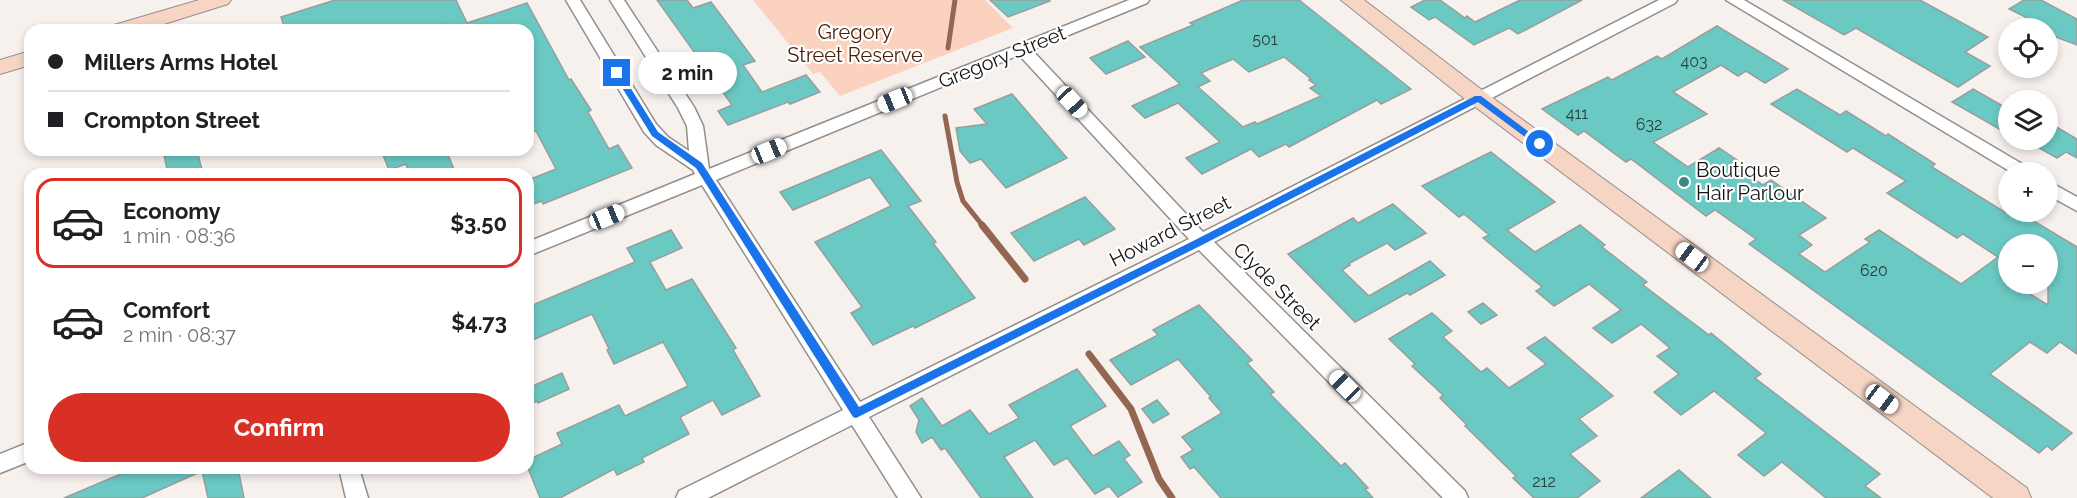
<!DOCTYPE html>
<meta charset="utf-8">
<style>
body{margin:0;font-family:Raleway,sans-serif;background:#f6f6f6;color:#202124;height:100vh;display:flex;flex-direction:column;font-size:22px;white-space:nowrap}
*{box-sizing:border-box;margin:0}
p{font-size:20px;color:#757577}
.icon{flex:none;width:33px;height:33px;fill:none;stroke:currentColor;stroke-width:2;stroke-linecap:round;stroke-linejoin:round}
.map{position:relative;flex:1;overflow:hidden}
.details{position:absolute;left:24px;top:168px;width:510px;height:306px;display:flex;flex-direction:column;background:#fff;border-radius:18px;box-shadow:0 3px 9px #0003}
.details>*{flex:none}
.guide{position:absolute;left:24px;top:24px;width:510px;height:132px;border-radius:18px;box-shadow:0 3px 9px #0003;display:grid;align-content:center;height:132px;padding:0 24px;background:#fff}
.controls{position:absolute;left:1998px;top:18px;display:grid;gap:12px}
.controls a{display:grid;place-items:center;width:60px;height:60px;border-radius:50%;background:#fff;box-shadow:0 3px 9px #0003;font-size:30px}
.end{position:absolute;width:27px;height:27px;margin:-14px;border:8px solid #1a73e8;background:#fff;box-shadow:0 0 0 3px #fff}
.from{border-radius:50%}
.bubble{position:absolute;height:42px;border-radius:21px;background:#fff;box-shadow:0 3px 9px #0003;font-size:20px;font-weight:700;line-height:42px;text-align:center}
.car{position:absolute;width:18px;height:36px;margin:-18px -9px;border-radius:8px;box-shadow:0 0 4px 2px #0007;background:linear-gradient(#fff 24%,#345 0 40%,#fff 0 76%,#345 0 86%,#fff 0)}
.guide b{display:flex;align-items:center;gap:21px;height:57px;font-size:22px}
.guide b+b{border-top:2px solid #e0e0e0}
.guide i{width:15px;height:15px;background:#202124}
ul{padding:10px 0 0;list-style:none}
li{display:flex;align-items:center;gap:18px;height:90px;margin:0 12px 9px;padding:0 12px;border:3px solid transparent;border-radius:18px}
li div{flex:1}
li b{display:block;font-size:22px}
li em{font-style:normal;font-weight:700}
li.on{border-color:#d93025}
li>.icon{width:54px;height:54px;stroke-width:1.5}
.primary-button{display:flex;gap:12px;margin-top:auto;padding:12px 24px}
.primary-button a{flex:1;height:69px;border-radius:36px;background:#d93025;color:#fff;font-size:24px;font-weight:700;line-height:69px;text-align:center}
.map>svg:first-child{display:block}
.green{fill:#fbd2bf}
.lines{fill:none;stroke-linecap:round;stroke-linejoin:round}
.stream-far1{stroke:#946651;stroke-width:5}
.stream{stroke:#946651;stroke-width:7}
.building{fill:#6bc9c4;stroke:#989e9d;stroke-width:1.5;fill-rule:evenodd}
.street-casing{stroke:#938e8c;stroke-width:3}
.secondary-casing{stroke:#938e8c;stroke-width:2}
.street{fill:#fff;fill-rule:evenodd}
.secondary{fill:#f6d5c4;fill-rule:evenodd}
.route{fill:#1a73e8}
.poi-dot{fill:#408784;stroke:#fff;stroke-width:2}
.labels{text-anchor:middle;dominant-baseline:central;stroke-width:4.5;stroke-linejoin:round;paint-order:stroke}
.number-label{font-size:16px;fill:#2a403e}
.park-label{font-size:20px;fill:#481e08;stroke:#fff}
.street-label{font-size:20px;fill:#151312;stroke:#fff}
.poi-label{font-size:20px;fill:#151312;stroke:#fff;text-anchor:start}
</style>
<div class="map">
<svg width="2077" height="498" viewBox="0 0 2077 498">
<rect width="100%" height="100%" fill="#f7f1ee"/>
<path class="green" d="M753,0h232l28,28 -173,68 -20,-24 -7,2z"/>
<g class="lines">
<g class="stream-far1">
<path d="M948,48l7,-48"/>
<path d="M945,116l12,66 6,19 20,25"/>
</g>
<g class="stream">
<path d="M982,225l43,54"/>
<path d="M1089,354l42,55 28,70 13,19"/>
</g>
</g>
<g class="building">
<path d="M335,0h121l11,23 60,-20 42,77 2,-1 20,31 -3,2 21,37 9,-4 14,23 -89,36 -1,-3 -14,5v-26l28,-11 -20,-38 -8,3v-104h-83l-1,-6 -18,6h-141l-4,-13z"/>
<path d="M657,0h30l6,8 18,-6 44,59 -12,4 19,27 44,-17 14,17 -30,12 -2,-2 -60,23 -10,-14 14,-6z"/>
<path d="M990,0h59l1,1 -42,16z"/>
<path d="M1243,0h56l112,89 -30,15 -4,-4 -88,47 -3,-3 -27,13 -8,-8 -49,25 -16,-16 34,-16 -42,-39 -33,15 -13,-12 48,-22 -40,-37 53,-22 -3,-2zM1284,57l27,22 -2,1 7,5 -6,3 11,8 -64,28 -2,-2 -12,5 -45,-40 12,-6 -9,-8 32,-14 16,13z"/>
<path d="M1425,0h15l25,18 2,-2 8,6 45,-22h62l-64,34 -9,-6 -35,17 -39,-28 -6,3 -18,-13z"/>
<path d="M1783,0h137l68,37 -23,15 25,14 -32,21 -102,-59 -12,7z"/>
<path d="M2024,0h17l36,19v26l-29,-11v-6l-13,-1 4,-3 -30,-15z"/>
<path d="M1717,26l71,43 -23,14 -19,-12 -8,5 -17,-11 -48,27 34,22 -54,28 35,25 31,-19 18,12 -6,3 32,22 8,-5 55,38 -27,17 13,10 -13,9 26,18 45,-30 -5,-3 14,-9 82,54 37,-27 -35,-23 -6,4 -70,-45 19,-12 -53,-33 -6,4 -76,-48 26,-15 43,26 6,-4 40,25 2,-2 47,30 -3,3 74,46 13,-1 58,35v107l-17,-12 -13,11 -17,-11 -40,32 82,59 -20,17 -5,-4 -8,7 -290,-209 7,-5 -41,-29 -9,6 -75,-57 -5,3 -42,-31 -6,4 -36,-26 66,-32 4,3 45,-24 5,3zM2008,244h40v61l-34,-21h-6z"/>
<path d="M1128,41l17,16 -39,17 -16,-16z"/>
<path d="M1973,89l35,20v25l-56,-32z"/>
<path d="M1012,94l55,64 -61,30 -25,-29 -11,4 -10,-12 -4,-23 31,-4 -13,-15z"/>
<path d="M2048,122l29,17v19l-11,-6 -9,6 -32,-18h23z"/>
<path d="M163,150h34l6,24h-35z"/>
<path d="M381,150h65l10,24h-47l-3,-10 -17,6z"/>
<path d="M881,150l40,51 -13,5 28,36 -3,1 42,55 -60,30 -2,-2 -40,19 -22,-32 11,-6 -47,-65 76,-36 -21,-29 -77,33 -13,-18z"/>
<path d="M1491,152l64,50 -48,28 28,22 45,-27 25,20 -3,2 45,35 -4,3 66,50 2,-2 50,41 -6,4 125,96 -15,12 16,12h-55l-44,-36 -18,14 -26,-21 28,-22 -52,-42 -33,24 -27,-23 25,-18 -22,-18 13,-8 -29,-24 -29,19 -19,-15 28,-18 -32,-26 -35,22 -18,-15 6,-4 -59,-49 6,-3 -25,-21 -5,3 -37,-31z"/>
<path d="M1085,197l30,32 -31,16 -5,-6 -45,22 -23,-28z"/>
<path d="M1393,204l33,29 -31,17 -8,-7 -39,21 2,1 -8,5 27,26 61,-35 15,14 -35,20 -3,-2 -52,29 -67,-68 65,-36 5,5z"/>
<path d="M671,230l11,18 -32,14 16,28 26,-11 44,69 -3,2 27,46 -38,19 -9,-15 -33,17 9,17 -47,24 2,4 -27,13 -3,-6 -54,29h-20l-12,-30v-8l34,-16 -5,-11 62,-28 6,11 63,-30 -25,-44 -49,22 -7,-14 2,-1 -17,-35 -64,28v-35l107,-45 -8,-14z"/>
<path d="M1483,303l14,12 -16,9 -13,-12z"/>
<path d="M1199,305l53,55 -5,3 27,29 -4,2 71,72 4,-3 23,25 -3,1 8,9h-152l-27,-31 -4,2 -9,-12 12,-7 -11,-13 40,-24 -13,-15 2,-1 -33,-38 -47,26 -21,-25 48,-25 -5,-5z"/>
<path d="M1432,313l20,18 -9,6 38,35 6,-4 22,20 37,-24 -19,-16 18,-11 68,59 -34,23 18,17 -27,18 30,27 -23,17h-43l-21,-20 3,-2 -51,-50 2,-1 -27,-27 3,-3 -31,-29 3,-2 -26,-25z"/>
<path d="M1077,369l29,37 -36,20 23,30 26,-15 11,14 -6,4 18,23 -24,15 -9,-11 -14,8 -28,-36 -13,7 -19,-25 -31,17 29,41h-52l-36,-50 -4,2 -9,-13 -10,6 -6,-11 3,-12 -9,-14 12,-8 20,28 28,-16 19,24 30,-16 -10,-13z"/>
<path d="M562,373l7,16 -31,14 -1,-2 -9,4v-17z"/>
<path d="M1157,400l12,14 -16,9 -11,-14z"/>
<path d="M135,468h103l6,30h-36l-6,-27 -60,27h-78z"/>
<path d="M1679,470l32,28h-70z"/>
</g>
<g class="lines">
<g class="street-casing">
<g id="street">
<path d="M566,0h14l76,124 12,13 21,14 -2,-25 -9,-18 -68,-108h14l70,107 9,19 6,43 420,-169h20l-2,3 -115,47 171,182 456,-232h18l-2,3 -461,239 251,249 3,7h-25l-244,-248 -330,167 52,81h-23l-46,-73 -144,73h-32l3,-7 164,-81 -141,-225 -174,71v-14l167,-68 -2,-4 -37,-25 -12,-13zM1019,55l170,184 -329,163 -144,-222z"/>
<path d="M1726,0h18l285,168 2,4h-20z"/>
<path d="M2048,181l29,16v14l-29,-16z"/>
<path d="M30,442v19l-30,12v-19z"/>
<path d="M339,468h20l9,30h-22z"/>
</g>
</g>
<g class="secondary-casing">
<g id="secondary">
<path d="M199,0h32l-3,4 -83,26h-34l3,-5z"/>
<path d="M1341,0h23l122,93 541,395 4,10h-38l-523,-395z"/>
<path d="M30,51v14l-30,9v-14z"/>
</g>
</g>
<use href="#street" class="street"/>
<use href="#secondary" class="secondary"/>
</g>
<path class="route" d="M617,70l3,1 38,61 44,31 157,244 338,-168 278,-143h6l64,48 -8,2 -59,-44 -274,142 -348,174 -3,-1 -157,-249 -44,-32 -39,-63z"/>
<circle class="poi-dot" cx="1684" cy="182" r="6"/>
<g class="labels">
<g class="number-label">
<text x="1265" y="39">501</text>
<text x="1694" y="61">403</text>
<text x="1577" y="113">411</text>
<text x="1649" y="124">632</text>
<text x="1874" y="270">620</text>
<text x="1544" y="481">212</text>
</g>
<g class="park-label">
<text x="855" y="32">Gregory<tspan x="855" dy="23">Street Reserve</tspan></text>
</g>
<g class="street-label">
<text transform="translate(1002 57) rotate(-22)">Gregory Street</text>
<text transform="translate(1170 231) rotate(-27)">Howard Street</text>
<text transform="translate(1277 286) rotate(45)">Clyde Street</text>
</g>
<g class="poi-label">
<text x="1696" y="170">Boutique<tspan x="1696" dy="23">Hair Parlour</tspan></text>
</g>
</g>
</svg>
<div class="controls">
<a><svg class="icon" aria-label="locate" viewBox="0 0 24 24"><circle cx="12" cy="12" r="6"/><path d="M12 2v4M12 18v4M2 12h4M18 12h4"/></svg></a>
<a><svg class="icon" aria-label="layers" viewBox="0 0 24 24"><path d="M12 4l9 5-9 5-9-5zM3 14l9 5 9-5"/></svg></a>
<a>+</a>
<a>−</a>
</div>
<i class="end from" style="left:1540px;top:144px"></i>
<i class="end" style="left:617px;top:73px"></i>
<div class="bubble" style="left:638px;top:52px;width:99px">2 min</div>
<i class="car" style="left:895px;top:100px;rotate:248deg"></i>
<i class="car" style="left:1072px;top:102px;rotate:137deg"></i>
<i class="car" style="left:769px;top:151px;rotate:68deg"></i>
<i class="car" style="left:607px;top:217px;rotate:68deg"></i>
<i class="car" style="left:1692px;top:257px;rotate:307deg"></i>
<i class="car" style="left:1345px;top:386px;rotate:315deg"></i>
<i class="car" style="left:1882px;top:399px;rotate:127deg"></i>
<div class="guide">
<b><i class="from"></i>Millers Arms Hotel</b>
<b><i></i>Crompton Street</b>
</div>
<section class="details">
<ul>
<li class="on"><svg class="icon" aria-label="car" viewBox="0 0 24 24"><path d="M5 17H2v-5l4-1 3-4h7l3 4 3 1v5h-3M9 17h6M6 11h13"/><circle cx="7" cy="17" r="2"/><circle cx="17" cy="17" r="2"/></svg><div><b>Economy</b><p>1 min · 08:36</p></div><em>$3.50</em></li>
<li><svg class="icon" aria-label="car" viewBox="0 0 24 24"><path d="M5 17H2v-5l4-1 3-4h7l3 4 3 1v5h-3M9 17h6M6 11h13"/><circle cx="7" cy="17" r="2"/><circle cx="17" cy="17" r="2"/></svg><div><b>Comfort</b><p>2 min · 08:37</p></div><em>$4.73</em></li>
</ul>
<div class="primary-button"><a>Confirm</a></div>
</section>
</div>
